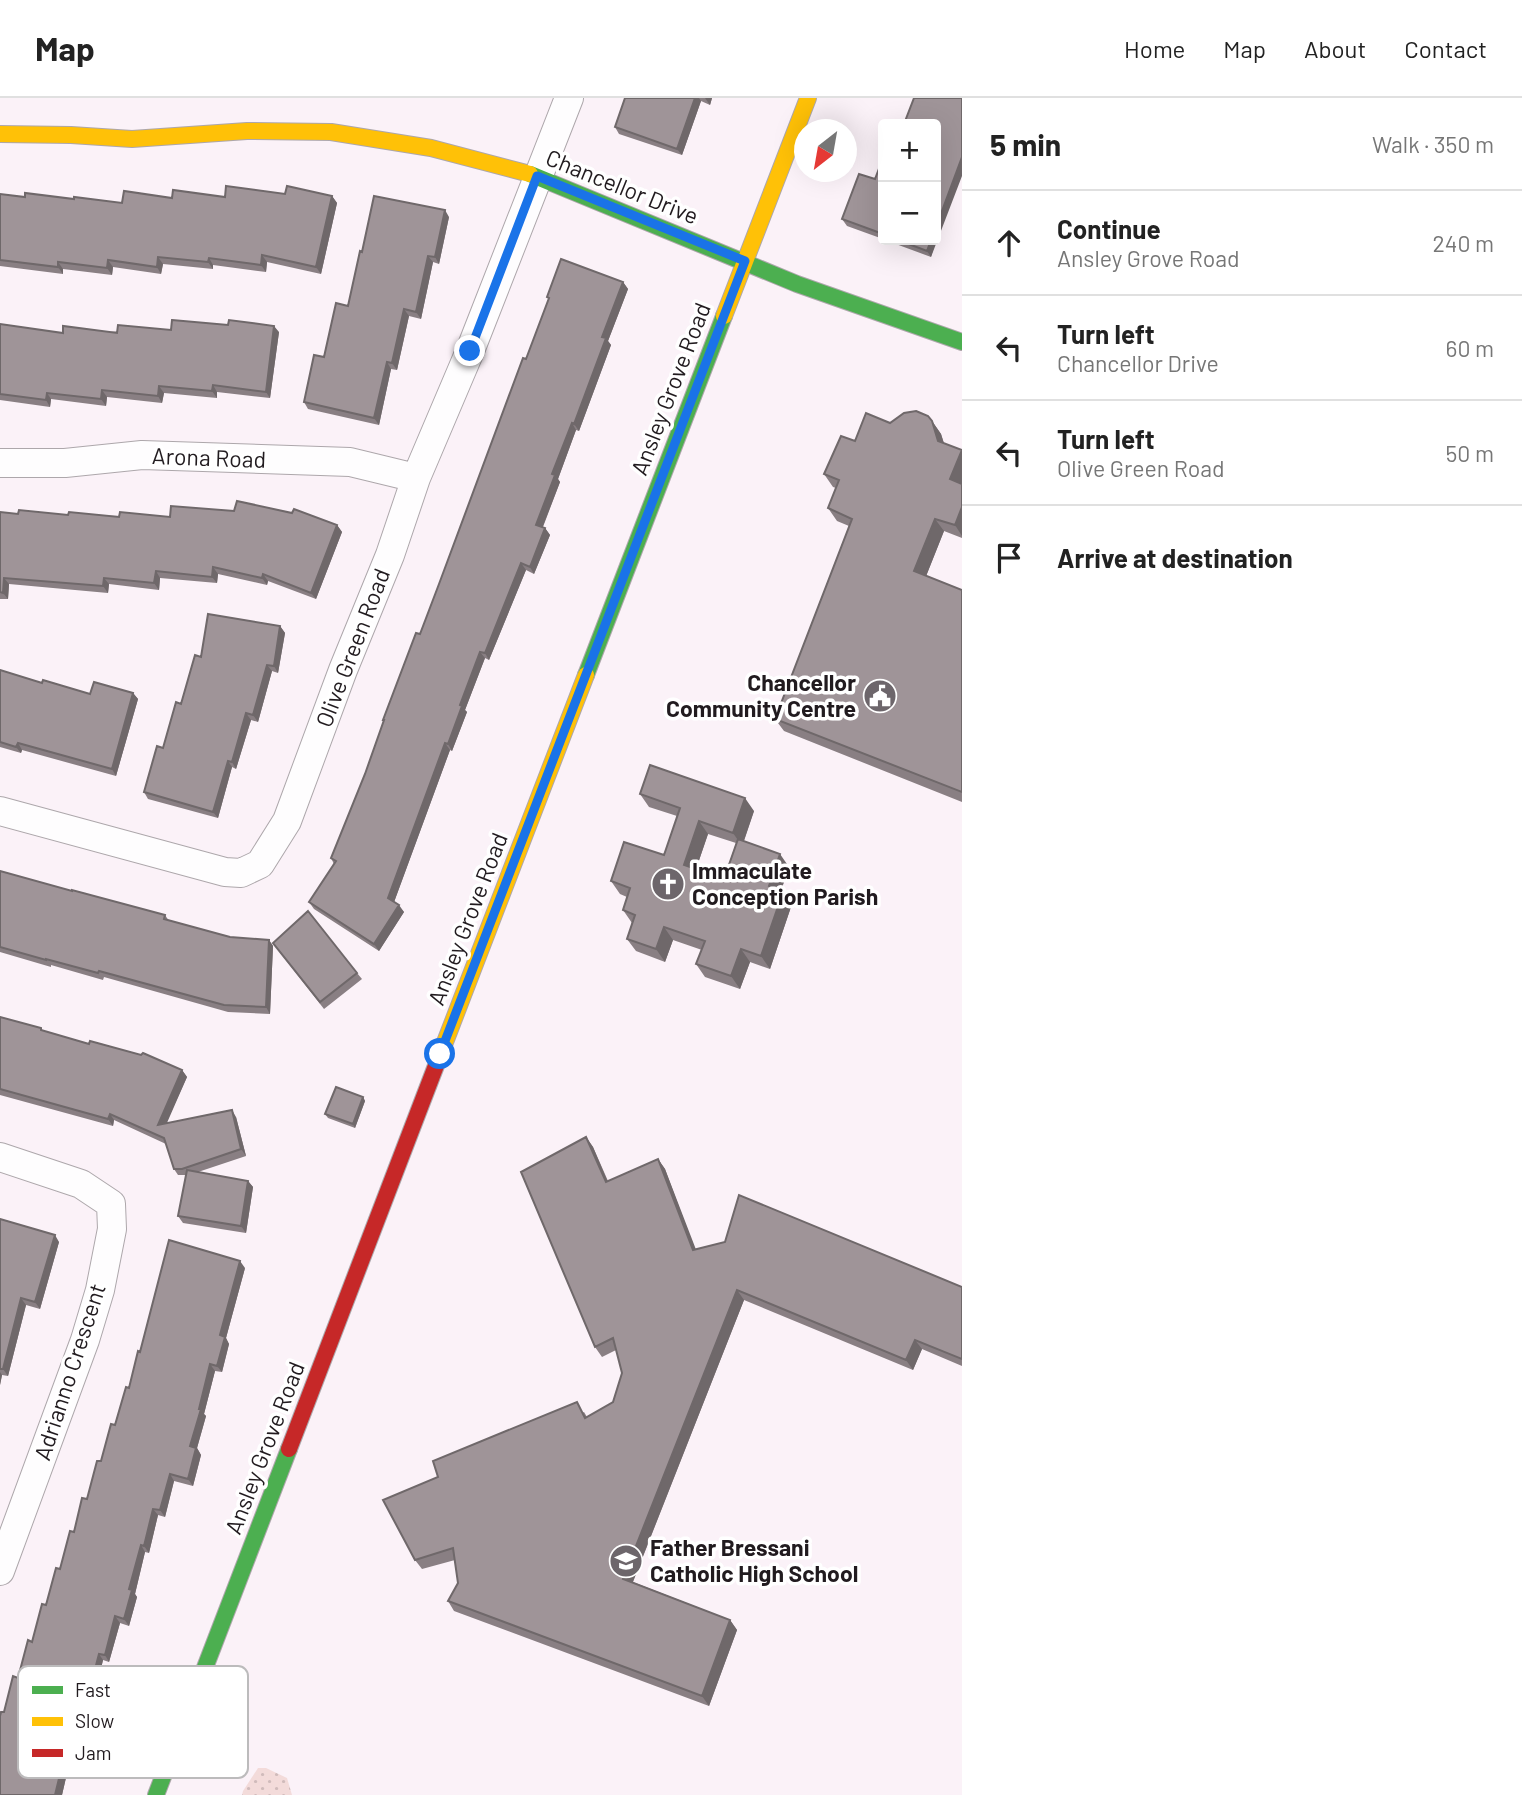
<!DOCTYPE html>
<meta charset="utf-8">
<style>
body{margin:0;font-family:Barlow,sans-serif;background:#f2f2f2;color:#222}
.controls{position:absolute;right:21px;top:21px;display:grid;overflow:hidden;border-radius:7px;box-shadow:0 7px 28px #0002}
.controls button{width:63px;height:63px;display:grid;place-items:center;padding:0;border:0;border-bottom:2px solid #e0e0e0;background:#fff;color:#222;font:35px sans-serif}
.compass{position:absolute;left:794px;top:21px;width:63px;height:63px;border-radius:50%;background:#fff;box-shadow:0 7px 28px #0002;rotate:211deg}
.stop{position:absolute;width:21px;height:21px;margin:-16px;border:5px solid #1a73e8;border-radius:50%;background:#fff}
.stop.end{background:#1a73e8;border-color:#fff;box-shadow:0 2px 7px #0008}
.list{margin:0;padding:0;list-style:none}
h2{display:flex;justify-content:space-between;align-items:center;height:91px;margin:0;padding:0 28px;font-size:30px}
h2 small{font-size:23px;font-weight:400;color:#767676}
.list li{display:grid;grid-template-columns:46px 1fr auto;gap:21px;align-items:center;box-sizing:border-box;height:105px;padding:0 28px;border-top:2px solid #e0e0e0}
.list b{display:block;font-size:26px;white-space:nowrap}
.list p{margin:0;font-size:23px;white-space:nowrap;color:#767676}
.list em{font-size:23px;font-style:normal;color:#767676}
.icon{flex:none;width:38px;height:38px;fill:none;stroke:currentColor;stroke-width:2;stroke-linecap:round;stroke-linejoin:round}
.map{position:relative;flex:none;width:962px;height:1697px;overflow:hidden}
header{display:flex;align-items:center;gap:42px;box-sizing:border-box;height:98px;padding:0 35px;background:#fff;border-bottom:2px solid #e0e0e0}
header strong{font-size:33px}
nav{display:flex;gap:38px;margin-inline-start:auto;font-size:24px}
main{display:flex}
aside{flex:1;background:#fff}
.map>svg:first-child{display:block}
.park{fill:url(#park-dots)}
.lines{fill:none;stroke-linecap:round;stroke-linejoin:round}
.street-casing{stroke:#ada7ab;stroke-width:30}
.fast-casing{stroke:#ada7ab;stroke-width:18}
.slow-casing{stroke:#ada7ab;stroke-width:18}
.jam-casing{stroke:#ada7ab;stroke-width:18}
.street{stroke:#fefdfe;stroke-width:28}
.fast{stroke:#4caf50;stroke-width:16}
.slow{stroke:#ffc107;stroke-width:16}
.jam{stroke:#c62828;stroke-width:16}
.wall{fill:#897f83;fill-rule:evenodd}
.shaded-wall{fill:#6f686a}
.building{fill:#9f9498;stroke:#6f686a;stroke-width:2}
.route{stroke:#1a73e8;stroke-width:9}
.labels{text-anchor:middle;stroke-width:7;stroke-linejoin:round;paint-order:stroke}
.street-label{font-size:23px;fill:#211b1f;stroke:#fff}
.poi-label{font-size:23px;font-weight:bold;fill:#211b1f;stroke:#fff;text-anchor:start}
.key{fill:#fff;stroke:#bcbbbc;stroke-width:2}
.key-label{font-size:19px;fill:#211b1f}
</style>
<header>
<strong>Map</strong>
<nav><a>Home</a><a>Map</a><a>About</a><a>Contact</a></nav>
</header>
<main>
<div class="map">
<svg width="962" height="1697" viewBox="0 0 962 1697">
<defs>
<pattern id="park-dots" width="8" height="8" patternUnits="userSpaceOnUse" patternTransform="scale(1.75)"><rect width="8" height="8" fill="#f3dbda"/><path d="M2 2h.1M6 6h.1" fill="none" stroke="#d0bbbb" stroke-width="1.8" stroke-linecap="round"/></pattern>
</defs>
<rect width="100%" height="100%" fill="#fbf2f8"/>
<path class="park" d="M258,1670H266L287,1680L292,1697H242L243,1693Z"/>
<g class="lines">
<defs>
<path id="street" d="M0,365H65L142,357L350,364L416,380
M0,713L225,774L241,775L260,766L287,723L343,572L390,457L416,380L470,253L569,0
M0,1059L81,1086L111,1106L112,1131L100,1192L85,1242L0,1473"/>
<path id="fast" d="M530,76L797,186L962,244
M586,577L724,218
M156,1697L289,1351"/>
<path id="slow" d="M0,36L71,37L132,41L247,33L331,34L431,50L530,76
M724,218L808,0
M442,952L586,577"/>
<path id="jam" d="M289,1351L442,952"/>
</defs>
<use href="#street" class="street-casing"/>
<use href="#fast" class="fast-casing"/>
<use href="#slow" class="slow-casing"/>
<use href="#jam" class="jam-casing"/>
<use href="#street" class="street"/>
<use href="#fast" class="fast"/>
<use href="#slow" class="slow"/>
<use href="#jam" class="jam"/>
</g>
<path class="wall" d="M625,0H712L710,7L701,3L682,57L619,36L615,29Z
M883,60V141L847,128L842,121L875,81Z
M0,96L25,99L122,105L172,100L285,96L332,98L337,105L321,176L267,164L266,174L213,167V171L163,166L161,176L113,169L112,177L63,171V176L0,168Z
M449,119L439,166L433,164L421,221L409,218L397,272L391,271L379,327L308,311L304,304L348,208L362,154Z
M885,142H936L931,159Z
M623,184L628,191L608,243L611,247L579,333L576,332L558,381L560,384L543,429L545,430L550,437L534,476L526,472L489,562L485,560L465,612L467,614L452,653L450,652L394,804L404,814L379,853L314,811L309,804L334,766L331,760L365,676L384,623L383,622L420,536L526,261L549,202L547,199Z
M0,226L63,235L171,232L279,234L270,300L217,294V300L164,295L162,305L107,299L106,308L51,301L50,309L0,302Z
M932,323L941,336L944,345L962,353V440L944,433L926,478L962,492V704L784,633L775,621L849,428L837,423L828,410L836,390L833,389L824,376L855,343L890,325Z
M0,414L18,416L170,419L337,427L342,434L316,501L268,483L267,487L218,476L217,485L160,480L159,492L109,486L108,495L9,486L8,501H0Z
M280,528L285,535L278,575L272,573L258,624L251,622L236,671L232,669L218,720L148,701L144,694L201,559Z
M0,572L42,585L90,596L133,595L138,601L116,678L22,652L21,655L0,649Z
M640,696L754,713L744,743L789,769L781,793L792,806L770,871L750,864L740,891L705,879L696,866L702,852L673,842L665,864L636,853L627,841L632,825L623,812L627,799L620,796L611,783L664,757L677,718L649,709ZM708,736L736,745L724,781L696,771Z
M0,773L72,793L165,817L169,823L230,839L269,842L273,848L270,916L228,914L104,879L103,882L51,867V869L0,854Z
M278,852L357,875L362,881L324,911Z
M0,919L41,930L43,933L182,972L187,979L166,1025L236,1019L246,1058L198,1074L248,1083L253,1089L246,1135L183,1125L178,1118L186,1077H178L174,1071L166,1046L114,1022L113,1028L0,997Z
M363,999L365,1003L355,1030L328,1020L325,1016Z
M586,1039L593,1049L608,1083L658,1061L665,1071L695,1152L962,1189V1268L922,1251L913,1272L744,1202L633,1484L730,1522L737,1532L709,1608L454,1513L448,1503L458,1485L455,1462L422,1471L415,1462L438,1379L584,1314L587,1319L613,1304L622,1275L616,1252L602,1259L595,1249Z
M0,1121L59,1144L40,1211L26,1207L8,1278L2,1277L0,1287Z
M245,1170L226,1240L229,1246L222,1274L215,1273L204,1316L206,1318L197,1350L201,1357L193,1388L174,1383L165,1419L158,1417L149,1455L145,1454L135,1496L137,1499L129,1528L120,1525L109,1564L103,1562L94,1600L98,1606L90,1639L83,1638L73,1673L68,1671L62,1697H0L4,1614L87,1401L129,1290L140,1254Z"/>
<path class="shaded-wall" d="M695,0H699L701,3L682,57L677,51Z
M705,0H712L710,7Z
M962,59V78L931,159L927,153L931,142H936V129Z
M332,98L337,105L321,176L316,169Z
M445,112L449,119L439,166L435,159Z
M262,157L267,164L266,174L261,167Z
M428,158L433,164L421,221L416,214Z
M158,159L163,166L161,176L157,169Z
M209,160L213,167V171L208,164Z
M108,162L113,169L112,177L107,170Z
M58,164L63,171V176L58,169Z
M623,184L628,191L608,243L611,247L579,333L574,326L602,239Z
M404,211L409,218L397,272L392,265Z
M274,228L279,234L270,300L266,294Z
M387,264L391,271L379,327L374,320Z
M213,287L217,294V300L212,293Z
M159,288L164,295L162,305L158,298Z
M102,292L107,299L106,308L101,301Z
M47,295L51,301L50,309L46,302Z
M932,323L941,336L947,356L938,343Z
M572,325L576,332L558,381L560,384L541,433L536,427L552,376Z
M962,352V386L950,381Z
M962,409V438L955,427Z
M935,421L944,433L923,486L914,473Z
M337,427L342,434L316,501L311,495Z
M545,430L550,437L534,476L530,469Z
M521,465L526,472L489,562L485,555Z
M213,469L218,476L217,485L212,479Z
M156,473L160,480L159,492L154,485Z
M263,476L268,483L267,487L262,480Z
M4,480L9,486L8,501L3,495Z
M104,480L109,486L108,495L103,488Z
M280,528L285,535L278,575L274,568Z
M480,554L485,560L465,612L467,614L452,653L448,646L460,607Z
M267,567L272,573L258,624L253,617Z
M133,595L138,601L116,678L112,671Z
M246,615L251,622L236,671L232,664Z
M18,645L22,652L21,655L16,649Z
M445,645L450,652L393,807L388,800Z
M228,663L232,669L218,720L213,714Z
M745,700L754,713L742,748L733,735Z
M699,723L708,736L693,780L684,767Z
M780,756L789,769L778,801L769,788Z
M783,794L792,806L770,871L761,858Z
M399,807L404,814L379,853L374,846Z
M664,829L673,842L665,864L656,851Z
M269,842L273,848L270,916L266,909Z
M741,851L750,864L740,891L731,878Z
M182,972L187,979L163,1034L158,1027Z
M363,999L365,1003L355,1030L353,1026Z
M232,1012L236,1019L246,1058L241,1051Z
M110,1016L114,1022L113,1028L108,1021Z
M586,1039L593,1049L612,1094L606,1084Z
M658,1061L665,1071L700,1162L693,1152Z
M248,1083L253,1089L246,1135L241,1128Z
M55,1137L59,1144L40,1211L35,1204Z
M240,1163L245,1170L226,1240L229,1246L222,1274L217,1268L220,1237Z
M737,1192L744,1202L630,1491L623,1481Z
M21,1200L26,1207L8,1278L3,1271Z
M915,1242L922,1251L913,1272L906,1262Z
M210,1266L215,1273L204,1316L206,1318L197,1350L201,1357L193,1388L188,1381L190,1348Z
M0,1274L2,1277L0,1287Z
M170,1376L174,1383L165,1419L160,1412Z
M153,1411L158,1417L149,1455L144,1448Z
M141,1447L145,1454L135,1496L137,1499L129,1528L124,1521L129,1491Z
M115,1518L120,1525L109,1564L105,1557Z
M730,1522L737,1532L709,1608L702,1598Z
M99,1556L103,1562L94,1600L98,1606L90,1639L85,1632L88,1598Z
M79,1631L83,1638L73,1673L68,1666Z
M63,1664L68,1671L62,1697H55Z"/>
<path class="building" d="M625,0H695L677,51L615,29Z
M914,0H962V59L936,129V26H904Z
M883,60V136L842,121L859,76L875,81Z
M226,88L285,96L287,88L332,98L316,169L262,157L261,167L209,160L208,164L158,159L157,169L108,162L107,170L58,164V169L0,162V96L25,99V95L74,101V99L122,105L124,93L172,100L173,92L225,99Z
M374,98L445,112L435,159L428,158L416,214L404,211L392,265L387,264L374,320L304,304L314,257L324,259L336,205L348,208L360,153L362,154Z
M898,142H931L927,153Z
M561,161L623,184L602,239L606,240L574,326L572,325L552,376L555,377L536,427L545,430L530,469L521,465L485,555L480,554L460,607L462,608L448,646L445,645L388,800L399,807L374,846L309,804L336,763L331,760L365,676L384,622H383L416,535L420,536L439,486L523,260L526,261L549,200L547,199Z
M172,222L228,227L229,222L274,228L266,294L213,287L212,293L159,288L158,298L102,292L101,301L47,295L46,302L0,296V226L63,235V228L117,235L118,227L171,232Z
M916,313L928,318L932,323L938,343L962,352L950,381L962,386V409L955,427L935,421L914,473L962,492V694L775,621L852,421L828,410L839,382L824,376L841,338L855,343L866,315L890,325L904,315Z
M237,403L292,415L294,411L337,427L311,495L263,476L262,480L213,469L212,479L156,473L154,485L104,480L103,488L4,480L3,495L0,494V414L18,416L19,412L68,417L69,414L119,419L120,414L170,419L171,408L234,413Z
M208,516L280,528L274,568L267,567L253,617L246,615L232,664L228,663L213,714L144,694L157,648L163,650L176,604L181,606L195,557L201,559Z
M0,572L42,585L43,582L90,596L94,584L133,595L112,671L18,645L16,649L0,644Z
M650,667L745,700L733,735L699,723L684,767L724,781L738,741L780,756L769,788L783,794L761,858L741,851L731,878L696,866L705,843L664,829L656,851L627,841L635,817L623,812L630,790L611,783L624,744L664,757L680,710L640,696Z
M0,773L72,793V792L165,817L164,821L230,839L269,842L266,909L224,907L99,873L98,875L46,861V862L0,849Z
M308,813L357,875L320,904L273,845Z
M0,919L41,930V932L89,946L90,943L141,957L143,955L182,972L158,1027L232,1012L241,1051L182,1071H174L164,1040L110,1016L108,1021L0,991Z
M336,989L363,999L353,1026L325,1016Z
M586,1039L606,1084L658,1061L693,1152L725,1144L739,1097L962,1189V1261L915,1242L906,1262L737,1192L623,1481L730,1522L702,1598L448,1503L458,1485L453,1450L415,1462L383,1402L438,1379L433,1363L577,1304L585,1320L613,1304L622,1275L613,1240L595,1249L521,1074Z
M187,1072L248,1083L241,1128L178,1118Z
M0,1121L55,1137L35,1204L21,1200L3,1271H0Z
M169,1142L240,1163L220,1237L225,1239L217,1268L210,1266L199,1311H201L190,1348L196,1350L188,1381L170,1376L160,1412L153,1411L144,1448L141,1447L129,1491L132,1492L124,1521L115,1518L105,1557L99,1556L88,1598L93,1599L85,1632L79,1631L68,1666L63,1664L55,1697H0V1618L1,1614H4L13,1578L18,1580L28,1542L32,1544L42,1506L46,1507L56,1470L60,1471L70,1433L74,1434L82,1400L87,1401L97,1363H101L111,1326L115,1327L126,1289L129,1290L138,1253L140,1254Z"/>
<g class="lines">
<path class="route" d="M440,956L745,163L537,78L470,253"/>
</g>
<defs>
<symbol id="civic-disc" viewBox="-11 -11 22 22"><circle r="9.5" fill="#6d666b" stroke="#fff"/><path d="M-.6-6.5H3V-4.5H.6V-3L4-1V1h2V6H-6V1h2V-1L-.6-3ZM-1.2 2.5V6h2.4V2.5Z" fill="#fff"/></symbol>
<symbol id="church-disc" viewBox="-11 -11 22 22"><circle r="9.5" fill="#6d666b" stroke="#fff"/><path d="M-1.2-6h2.4v3.5h3.3v2.4h-3.3V6h-2.4V-.1h-3.3v-2.4h3.3Z" fill="#fff"/></symbol>
<symbol id="school-disc" viewBox="-11 -11 22 22"><circle r="9.5" fill="#6d666b" stroke="#fff"/><path d="M0-5L7-2L0 1L-7-2ZM-4 1L0 2.5L4 1V4Q0 6-4 4Z" fill="#fff"/></symbol>
</defs>
<g fill-rule="evenodd">
<use href="#civic-disc" x="861" y="579" width="38" height="38"/>
<use href="#church-disc" x="649" y="767" width="38" height="38"/>
<use href="#school-disc" x="607" y="1444" width="38" height="38"/>
</g>
<g class="labels">
<g class="street-label">
<text transform="translate(622 89) rotate(22)" y="8">Chancellor Drive</text>
<text transform="translate(671 291) rotate(-69)" y="8">Ansley Grove Road</text>
<text transform="translate(209 360) rotate(2)" y="8">Arona Road</text>
<text transform="translate(353 550) rotate(-69)" y="8">Olive Green Road</text>
<text transform="translate(468 821) rotate(-69)" y="8">Ansley Grove Road</text>
<text transform="translate(70 1274) rotate(-72)" y="8">Adrianno Crescent</text>
<text transform="translate(265 1350) rotate(-69)" y="8">Ansley Grove Road</text>
</g>
<g class="poi-label">
<text x="856" y="593" text-anchor="end">Chancellor<tspan x="856" dy="26">Community Centre</tspan></text>
<text x="692" y="781">Immaculate<tspan x="692" dy="26">Conception Parish</tspan></text>
<text x="650" y="1458">Father Bressani<tspan x="650" dy="26">Catholic High School</tspan></text>
</g>
</g>
<rect x="18" y="1568" width="230" height="112" rx="10" class="key"/>
<rect x="32" y="1588" width="31" height="8" fill="#4caf50"/>
<rect x="32" y="1619" width="31" height="9" fill="#ffc107"/>
<rect x="32" y="1651" width="31" height="8" fill="#c62828"/>
<g class="key-label">
<text x="75" y="1599">Fast</text>
<text x="75" y="1630">Slow</text>
<text x="75" y="1662">Jam</text>
</g>
</svg>
<div class="controls">
<button>+</button>
<button>−</button>
</div>
<svg class="compass" viewBox="-18 -18 36 36"><path d="M0-13l5 13h-10z" fill="#e53935"/><path d="M0 13l5-13h-10z" fill="#767676"/></svg>
<div class="stop" style="left:440px;top:956px"></div>
<div class="stop end" style="left:470px;top:253px"></div>
</div>
<aside>
<h2>5 min<small>Walk · 350 m</small></h2>
<ul class="list">
<li><svg class="icon" aria-label="ahead" viewBox="0 0 24 24"><path d="M12 20V5M6 11l6-6 6 6"/></svg><div><b>Continue</b><p>Ansley Grove Road</p></div><em>240 m</em></li>
<li><svg class="icon" aria-label="left" viewBox="0 0 24 24"><path d="M17 20v-9H6M10 6l-5 5 5 5"/></svg><div><b>Turn left</b><p>Chancellor Drive</p></div><em>60 m</em></li>
<li><svg class="icon" aria-label="left" viewBox="0 0 24 24"><path d="M17 20v-9H6M10 6l-5 5 5 5"/></svg><div><b>Turn left</b><p>Olive Green Road</p></div><em>50 m</em></li>
<li><svg class="icon" aria-label="arrive" viewBox="0 0 24 24"><path d="M6 21V4h12l-3 4 3 4H6"/></svg><div><b>Arrive at destination</b></div></li>
</ul>
</aside>
</main>
